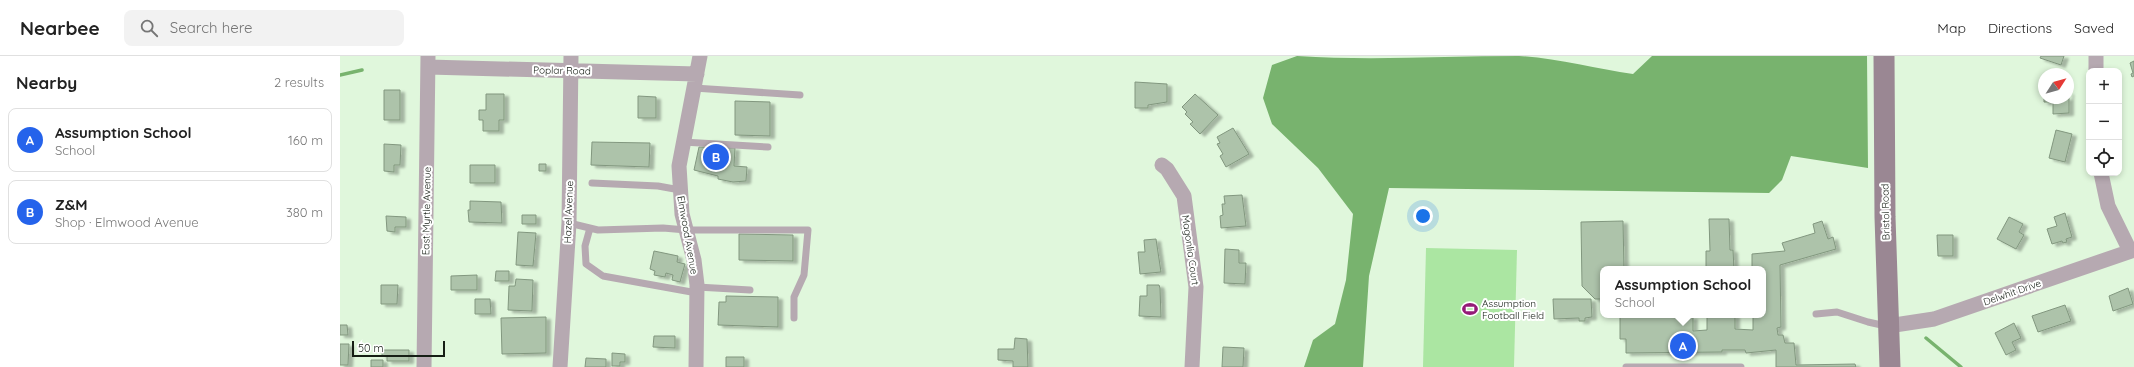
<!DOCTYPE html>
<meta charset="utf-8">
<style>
body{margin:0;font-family:Quicksand,sans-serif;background:#f2f2f2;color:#222}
.controls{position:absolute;right:12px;top:12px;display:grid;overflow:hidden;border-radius:8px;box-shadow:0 2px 6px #0003}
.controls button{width:36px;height:36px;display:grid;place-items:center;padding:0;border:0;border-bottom:1px solid #e0e0e0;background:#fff;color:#222;font:20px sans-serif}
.compass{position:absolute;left:1698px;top:12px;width:36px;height:36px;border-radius:50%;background:#fff;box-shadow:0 2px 6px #0003;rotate:54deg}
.scale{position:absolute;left:12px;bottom:10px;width:93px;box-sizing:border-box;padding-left:4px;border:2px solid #161e15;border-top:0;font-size:11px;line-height:14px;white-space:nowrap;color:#161e15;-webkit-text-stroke:3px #fff;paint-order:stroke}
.you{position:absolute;left:1083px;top:160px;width:14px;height:14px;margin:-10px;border:3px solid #fff;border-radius:50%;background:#1a73e8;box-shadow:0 0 0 6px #1a73e833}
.badge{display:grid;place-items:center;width:26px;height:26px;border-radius:50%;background:#2563eb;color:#fff;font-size:13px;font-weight:700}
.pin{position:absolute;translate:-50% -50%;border:2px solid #fff;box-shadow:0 1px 4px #0006}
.popup{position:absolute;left:1260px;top:210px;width:166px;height:52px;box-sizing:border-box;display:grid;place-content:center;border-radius:8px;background:#fff;filter:drop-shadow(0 1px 3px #0005);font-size:13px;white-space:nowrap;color:#767676}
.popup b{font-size:15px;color:#222}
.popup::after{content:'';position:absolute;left:50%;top:100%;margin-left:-8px;border:8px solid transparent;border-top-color:#fff}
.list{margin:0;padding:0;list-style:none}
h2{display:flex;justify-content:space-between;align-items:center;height:52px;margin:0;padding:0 16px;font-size:17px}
h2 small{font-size:13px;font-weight:400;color:#767676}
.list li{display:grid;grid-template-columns:26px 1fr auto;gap:12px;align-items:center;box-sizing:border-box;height:64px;margin:0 8px 8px;padding:0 8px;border:1px solid #e0e0e0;border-radius:8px}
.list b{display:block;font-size:15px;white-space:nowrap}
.list p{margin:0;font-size:13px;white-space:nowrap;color:#767676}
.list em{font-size:13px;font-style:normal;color:#767676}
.icon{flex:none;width:22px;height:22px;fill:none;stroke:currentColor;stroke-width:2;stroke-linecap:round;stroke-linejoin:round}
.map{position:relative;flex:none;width:1794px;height:311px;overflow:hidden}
header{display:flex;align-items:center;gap:24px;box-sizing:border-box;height:56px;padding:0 20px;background:#fff;border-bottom:1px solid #e0e0e0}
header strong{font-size:19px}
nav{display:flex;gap:22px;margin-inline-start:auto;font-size:14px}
.search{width:280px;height:36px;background:#f2f2f2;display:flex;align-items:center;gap:10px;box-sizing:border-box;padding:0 14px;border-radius:8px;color:#767676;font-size:15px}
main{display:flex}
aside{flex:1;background:#fff}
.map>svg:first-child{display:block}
.green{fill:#abe6a2}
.water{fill:#78b36e}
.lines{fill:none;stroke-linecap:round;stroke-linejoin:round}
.stream{stroke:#78b36e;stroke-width:3.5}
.building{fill:#adc3aa;stroke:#82977f;filter:url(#shadow)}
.service{stroke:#b6a9b1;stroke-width:7}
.minor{stroke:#b6a9b1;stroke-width:15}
.secondary{stroke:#9a8793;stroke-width:21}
.labels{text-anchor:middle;stroke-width:4;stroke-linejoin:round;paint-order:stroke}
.street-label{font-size:10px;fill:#161e15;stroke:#fff}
.poi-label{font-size:10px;fill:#161e15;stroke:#fff;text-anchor:start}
</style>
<header>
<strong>Nearbee</strong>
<div class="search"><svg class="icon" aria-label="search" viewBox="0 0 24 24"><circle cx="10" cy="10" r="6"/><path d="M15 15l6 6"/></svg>Search here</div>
<nav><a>Map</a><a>Directions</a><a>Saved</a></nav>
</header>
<main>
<aside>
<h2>Nearby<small>2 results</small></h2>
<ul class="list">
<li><span class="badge">A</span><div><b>Assumption School</b><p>School</p></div><em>160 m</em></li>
<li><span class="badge">B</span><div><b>Z&amp;M</b><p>Shop · Elmwood Avenue</p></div><em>380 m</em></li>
</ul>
</aside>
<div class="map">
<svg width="1794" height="311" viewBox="0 0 1794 311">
<defs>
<filter id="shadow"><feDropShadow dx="4.5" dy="2.5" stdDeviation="1" flood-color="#0004"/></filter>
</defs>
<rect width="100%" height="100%" fill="#e0f7dc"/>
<path class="green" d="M1086,192L1177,194L1174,311H1083Z"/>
<path class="water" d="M957,0C1031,5 1105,0 1179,0C1216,2 1257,13 1293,18L1312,0H1527L1528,112L1451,100L1442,124L1429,137L1049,132L1029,220L1023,311H964L973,284L995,268L1006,224L1013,158L978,112L932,68L923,42L932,9Z"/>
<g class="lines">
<path class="stream" d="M0,19L22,14
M1586,282L1621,311"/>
</g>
<path class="building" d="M1701,0H1724L1721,9L1700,2Z
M1794,5V20L1792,21L1791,18L1793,17L1790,7Z
M795,26L827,28V46L808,49V52H795Z
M44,34H60V64H44Z
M1704,36V42H1728L1729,36V57L1713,58V46H1704Z
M146,38H164V64H159V75H143V64H139V54H146Z
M855,38L878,59L860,78L850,68L853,66L845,58L847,56L842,51Z
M298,40L316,41V62H298Z
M395,45L430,46V80L395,79Z
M893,72L909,98L886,111L880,100L883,98L877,88L880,87L877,81Z
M1716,74L1732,78L1725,106L1709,102Z
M252,86L310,87L309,111L251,109Z
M44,88L61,89L60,109H54V116L44,115Z
M359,91L395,92L394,110L407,111L406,125L393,126L378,123V120L354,114Z
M199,108H206V115H199Z
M130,109H155V127H130Z
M902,139L906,170L881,172L880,160L883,159L882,148H885L884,140Z
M130,145L161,146L162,167L129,166L128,154H130Z
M1725,157L1732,181L1726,183L1727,186L1723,187L1722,185L1712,188L1707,173L1717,170L1714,161Z
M182,159H196V168H182Z
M46,160L66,161V171H55V176L47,175Z
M1669,161L1683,168L1679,176L1684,179L1676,193L1657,183Z
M1369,163H1389L1390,194H1393L1394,213H1366V195H1370Z
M1283,165L1284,213H1263V243H1255L1242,230L1241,166Z
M1482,165L1488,183L1493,181L1496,193L1440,209L1441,271L1437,272L1438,279H1443L1445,287H1454L1456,309L1515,308L1516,311H1436V294L1406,297L1405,294H1382V296L1286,297V283H1280V261L1340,259L1341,261H1353V275L1367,274V259H1395V273L1413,274V259H1423V213H1412V198L1445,195L1442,187L1475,177L1473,168Z
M178,176L196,177L193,210L176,209Z
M399,178L453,179V205L399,204Z
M1597,179H1613V200H1598Z
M816,183L821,216L800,218L798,196H805L804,184Z
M885,193L899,194V207H906L905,228L884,227Z
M314,195L338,200L337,206L345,208L340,226L332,224L333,219L326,217L325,221L314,219L315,215L310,213Z
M156,215H169V225H155Z
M137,219V234H111V220Z
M176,223L193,224L192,255L168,254L169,230H175Z
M41,229H58L57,248H41Z
M807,229H819L820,232L821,261L799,260L800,240H807Z
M1788,232L1793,248L1773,255L1769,240Z
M386,240L438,241V271L378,269L379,246H386Z
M135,243H150L151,258H135Z
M1213,243H1251L1252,261L1245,262V265H1239V262L1214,263Z
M1725,249L1731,265L1698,276L1692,260Z
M206,261V297L162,298L161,262Z
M1674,267L1681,282L1672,286L1676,294L1666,299L1655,277Z
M0,269H7L8,279H0Z
M314,280H335V292L313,291Z
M675,282L687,283L688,311H673V305L658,304V293H674Z
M0,288H9L8,309H0Z
M883,291L904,292L903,311H882Z
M42,294H69V305H47V300H42Z
M272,297L285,298V306H280V310H272Z
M386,301H404V311H386Z
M246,302L266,303V311H245Z
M31,304H43V311H31Z"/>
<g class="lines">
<path class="service" d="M354,32L460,39
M343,86L428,91
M252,127L318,130L340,134
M229,167L258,174L323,172L346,174H468L464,219L454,241V262
M250,172L245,190L246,208L263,220L357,237
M357,231L410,234
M1476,258L1497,256L1528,266L1546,270
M1286,311H1401"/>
<path class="minor" d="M1756,0V15
M88,11L357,18
M822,109L827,113L844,140L856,231L852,311
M1761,117L1768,150L1790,195
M1548,270L1594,263L1794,194
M84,311L88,0
M220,311L229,167L231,0
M356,311L357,229L354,204L342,158L339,110L360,0"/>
<path class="secondary" d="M1544,0L1545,161L1550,311"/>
</g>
<defs>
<symbol id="stadium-bare" viewBox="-9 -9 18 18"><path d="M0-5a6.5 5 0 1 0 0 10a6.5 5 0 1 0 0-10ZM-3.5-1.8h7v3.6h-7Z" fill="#941b77" stroke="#fff" stroke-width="2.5" paint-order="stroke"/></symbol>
</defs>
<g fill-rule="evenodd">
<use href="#stadium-bare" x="1119" y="242" width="22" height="22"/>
</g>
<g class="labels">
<g class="street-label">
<text transform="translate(222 14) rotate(1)" y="4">Poplar Road</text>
<text transform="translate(86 155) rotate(-89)" y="4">East Myrtle Avenue</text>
<text transform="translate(228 156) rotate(-88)" y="4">Hazel Avenue</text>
<text transform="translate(1545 156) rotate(-91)" y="4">Bristol Road</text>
<text transform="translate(348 179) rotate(80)" y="4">Elmwood Avenue</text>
<text transform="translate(851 194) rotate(82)" y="4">Magonlia Court</text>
<text transform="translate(1672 236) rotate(-19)" y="4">Delwhit Drive</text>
</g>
<g class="poi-label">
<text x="1142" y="251">Assumption<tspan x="1142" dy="12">Football Field</tspan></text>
</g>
</g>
</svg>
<div class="controls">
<button>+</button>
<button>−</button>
<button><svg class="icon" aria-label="locate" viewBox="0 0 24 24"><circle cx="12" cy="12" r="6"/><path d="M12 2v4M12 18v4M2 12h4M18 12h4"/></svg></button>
</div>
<svg class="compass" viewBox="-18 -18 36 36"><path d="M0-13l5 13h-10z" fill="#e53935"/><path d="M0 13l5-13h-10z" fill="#767676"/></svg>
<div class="scale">50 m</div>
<div class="you"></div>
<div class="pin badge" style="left:1343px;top:290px">A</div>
<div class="popup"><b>Assumption School</b>School</div>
<div class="pin badge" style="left:376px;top:101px">B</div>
</div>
</main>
